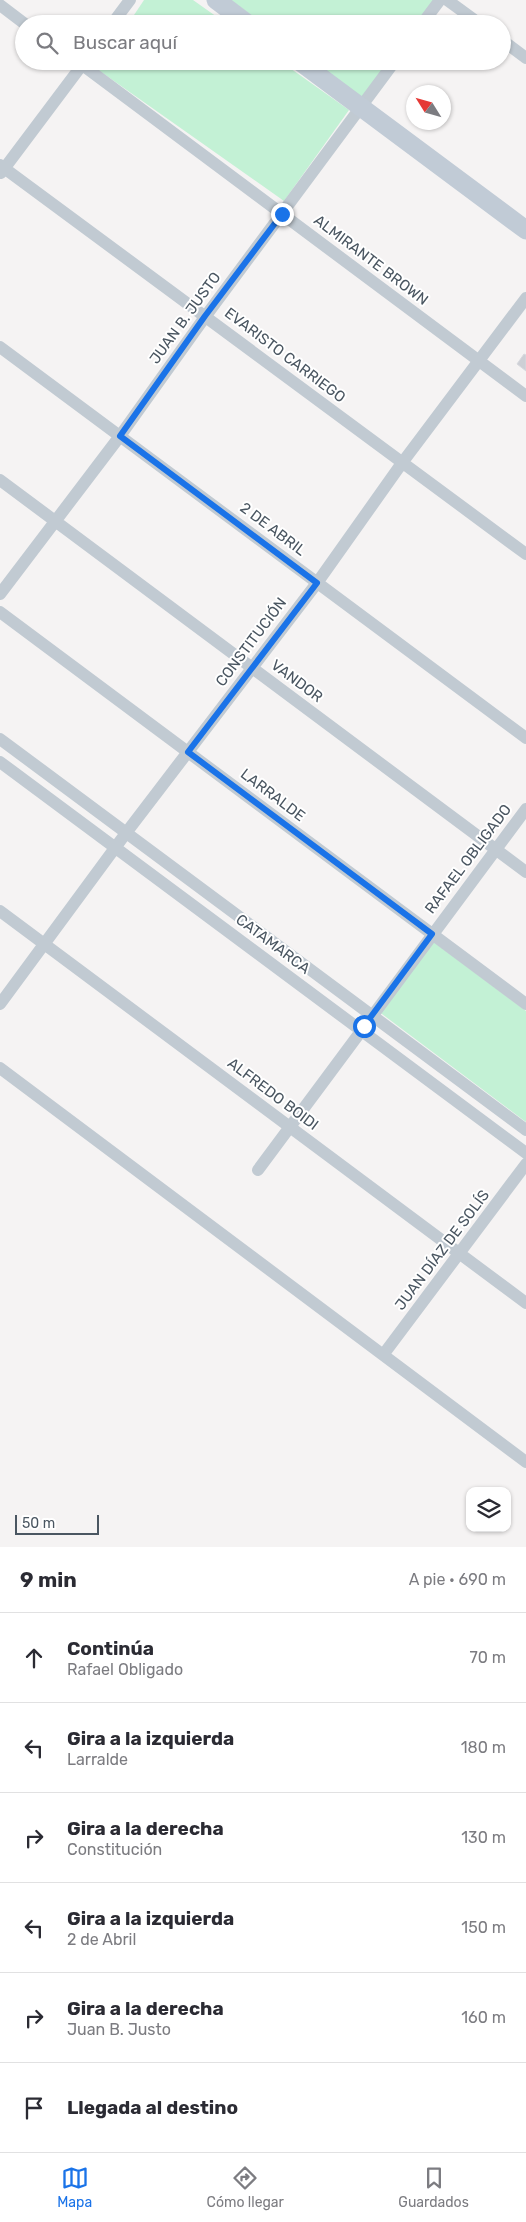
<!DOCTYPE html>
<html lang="es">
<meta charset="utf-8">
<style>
body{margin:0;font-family:Rubik,sans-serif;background:#f7f7f7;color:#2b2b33}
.controls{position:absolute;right:15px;bottom:15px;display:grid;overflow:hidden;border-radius:10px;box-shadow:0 1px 4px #0004}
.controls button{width:45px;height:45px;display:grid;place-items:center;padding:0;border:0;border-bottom:1px solid #e1e1e2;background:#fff;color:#2b2b33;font:25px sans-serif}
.compass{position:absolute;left:406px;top:85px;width:45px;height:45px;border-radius:50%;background:#fff;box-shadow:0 1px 4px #0004;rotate:307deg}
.scale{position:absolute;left:15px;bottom:12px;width:84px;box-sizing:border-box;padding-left:5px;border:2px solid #4a5661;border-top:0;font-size:14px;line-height:18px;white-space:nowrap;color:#4a5661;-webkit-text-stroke:4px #fff;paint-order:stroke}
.stop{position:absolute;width:15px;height:15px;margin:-11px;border:4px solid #1a73e8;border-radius:50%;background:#fff}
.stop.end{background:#1a73e8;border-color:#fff;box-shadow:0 1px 5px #0008}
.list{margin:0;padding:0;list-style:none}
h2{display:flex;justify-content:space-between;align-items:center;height:65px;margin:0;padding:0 20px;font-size:21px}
h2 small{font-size:16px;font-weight:400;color:#7c7c81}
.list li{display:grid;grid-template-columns:32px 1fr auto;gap:15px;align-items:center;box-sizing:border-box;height:90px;padding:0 20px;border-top:1px solid #e1e1e2}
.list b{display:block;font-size:19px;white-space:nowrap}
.list p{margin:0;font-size:16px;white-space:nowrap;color:#7c7c81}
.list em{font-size:16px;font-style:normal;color:#7c7c81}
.icon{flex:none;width:28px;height:28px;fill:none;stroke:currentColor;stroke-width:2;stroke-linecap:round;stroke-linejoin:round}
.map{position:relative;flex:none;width:526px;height:1547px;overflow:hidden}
.search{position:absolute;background:#fff;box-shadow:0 1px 4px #0004;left:15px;right:15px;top:15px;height:55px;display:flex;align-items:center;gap:12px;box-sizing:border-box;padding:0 18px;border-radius:28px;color:#7c7c81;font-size:19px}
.sheet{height:605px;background:#fff}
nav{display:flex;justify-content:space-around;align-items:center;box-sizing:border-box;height:70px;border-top:1px solid #e1e1e2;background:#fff;font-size:14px;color:#7c7c81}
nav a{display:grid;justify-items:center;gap:2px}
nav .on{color:#1a73e8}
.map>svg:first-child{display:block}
.green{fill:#c3f1d5}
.building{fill:#cdcfd5;stroke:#d7d9de}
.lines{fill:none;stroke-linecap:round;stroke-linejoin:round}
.street{stroke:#c1cad2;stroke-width:12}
.secondary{stroke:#c1cbd6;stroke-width:19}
.route{stroke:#1a73e8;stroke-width:6}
.labels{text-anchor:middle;stroke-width:4;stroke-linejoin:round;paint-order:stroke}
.street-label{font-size:15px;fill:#4a5661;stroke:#fff}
</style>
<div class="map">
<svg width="526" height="1547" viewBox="0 0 526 1547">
<rect width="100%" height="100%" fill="#f5f3f3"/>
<path class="green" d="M144,0H193L227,24H128Z
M231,0H440L422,24H263Z
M102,61H280L349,110L284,201L97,69Z
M313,61H395L366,101Z
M431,940L526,1011V1122L378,1011Z"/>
<path class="building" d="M524,354L526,355V371L517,364Z"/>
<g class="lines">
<path class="street" d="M447,0L480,24
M0,5L25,24
M112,24L130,0
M422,24L440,0
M502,40L526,58
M77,61L526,396
M0,165L526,554
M1,173L85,61
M0,347L526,738
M0,480L526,872
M0,594L120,436L205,317L395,61
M0,612L526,1004
M0,739L526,1130
M0,762L526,1153
M0,911L526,1303
M0,1004L126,833L317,583L402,463L526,298
M0,1068L526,1462
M258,1170L526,809
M383,1355L526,1164"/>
<path class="secondary" d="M216,0L248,24
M299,61L526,230"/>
</g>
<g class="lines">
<path class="route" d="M282,214L205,316L120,436L317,583L188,752L432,934L364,1026"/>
</g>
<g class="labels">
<g class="street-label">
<text transform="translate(371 260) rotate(37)" y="5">ALMIRANTE BROWN</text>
<text transform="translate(185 318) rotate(-54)" y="5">JUAN B. JUSTO</text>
<text transform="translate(285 355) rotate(37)" y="5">EVARISTO CARRIEGO</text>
<text transform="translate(273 529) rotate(37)" y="5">2 DE ABRIL</text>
<text transform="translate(251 642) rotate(-53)" y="5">CONSTITUCIÓN</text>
<text transform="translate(297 681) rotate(37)" y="5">VANDOR</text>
<text transform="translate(273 795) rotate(37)" y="5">LARRALDE</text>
<text transform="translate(468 859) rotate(-53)" y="5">RAFAEL OBLIGADO</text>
<text transform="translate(273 944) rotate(37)" y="5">CATAMARCA</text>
<text transform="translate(273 1094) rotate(37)" y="5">ALFREDO BOIDI</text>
<text transform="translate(442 1250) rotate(-53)" y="5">JUAN DÍAZ DE SOLÍS</text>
</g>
</g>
</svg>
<div class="controls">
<button><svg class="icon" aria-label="layers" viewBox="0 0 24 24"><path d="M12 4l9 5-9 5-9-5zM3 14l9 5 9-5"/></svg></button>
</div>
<svg class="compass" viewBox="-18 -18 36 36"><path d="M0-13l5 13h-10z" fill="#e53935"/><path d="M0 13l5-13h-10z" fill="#7c7c81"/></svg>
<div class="scale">50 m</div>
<div class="stop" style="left:364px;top:1026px"></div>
<div class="stop end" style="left:282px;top:214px"></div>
<div class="search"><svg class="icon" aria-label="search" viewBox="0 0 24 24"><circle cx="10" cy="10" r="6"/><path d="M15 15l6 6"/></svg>Buscar aquí</div>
</div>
<section class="sheet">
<h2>9 min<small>A pie · 690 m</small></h2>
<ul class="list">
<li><svg class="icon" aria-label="ahead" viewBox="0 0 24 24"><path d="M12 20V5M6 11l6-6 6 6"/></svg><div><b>Continúa</b><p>Rafael Obligado</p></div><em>70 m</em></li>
<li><svg class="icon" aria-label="left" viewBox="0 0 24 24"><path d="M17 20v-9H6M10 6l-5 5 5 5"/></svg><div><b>Gira a la izquierda</b><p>Larralde</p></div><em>180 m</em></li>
<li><svg class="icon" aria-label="right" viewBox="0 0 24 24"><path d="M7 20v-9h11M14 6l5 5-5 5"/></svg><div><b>Gira a la derecha</b><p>Constitución</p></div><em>130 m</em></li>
<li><svg class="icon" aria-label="left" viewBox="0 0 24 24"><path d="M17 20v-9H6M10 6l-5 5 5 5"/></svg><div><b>Gira a la izquierda</b><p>2 de Abril</p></div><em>150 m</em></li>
<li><svg class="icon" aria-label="right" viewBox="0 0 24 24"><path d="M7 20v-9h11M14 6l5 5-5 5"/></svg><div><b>Gira a la derecha</b><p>Juan B. Justo</p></div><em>160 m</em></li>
<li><svg class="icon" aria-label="arrive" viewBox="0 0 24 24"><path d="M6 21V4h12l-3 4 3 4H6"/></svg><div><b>Llegada al destino</b></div></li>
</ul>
</section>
<nav>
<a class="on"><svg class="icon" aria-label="map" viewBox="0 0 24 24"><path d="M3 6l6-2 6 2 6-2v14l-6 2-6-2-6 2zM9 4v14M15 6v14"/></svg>Mapa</a>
<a><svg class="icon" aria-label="directions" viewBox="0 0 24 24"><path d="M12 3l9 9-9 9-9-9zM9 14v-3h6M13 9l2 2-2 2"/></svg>Cómo llegar</a>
<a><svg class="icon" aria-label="saved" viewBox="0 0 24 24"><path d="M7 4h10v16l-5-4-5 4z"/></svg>Guardados</a>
</nav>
